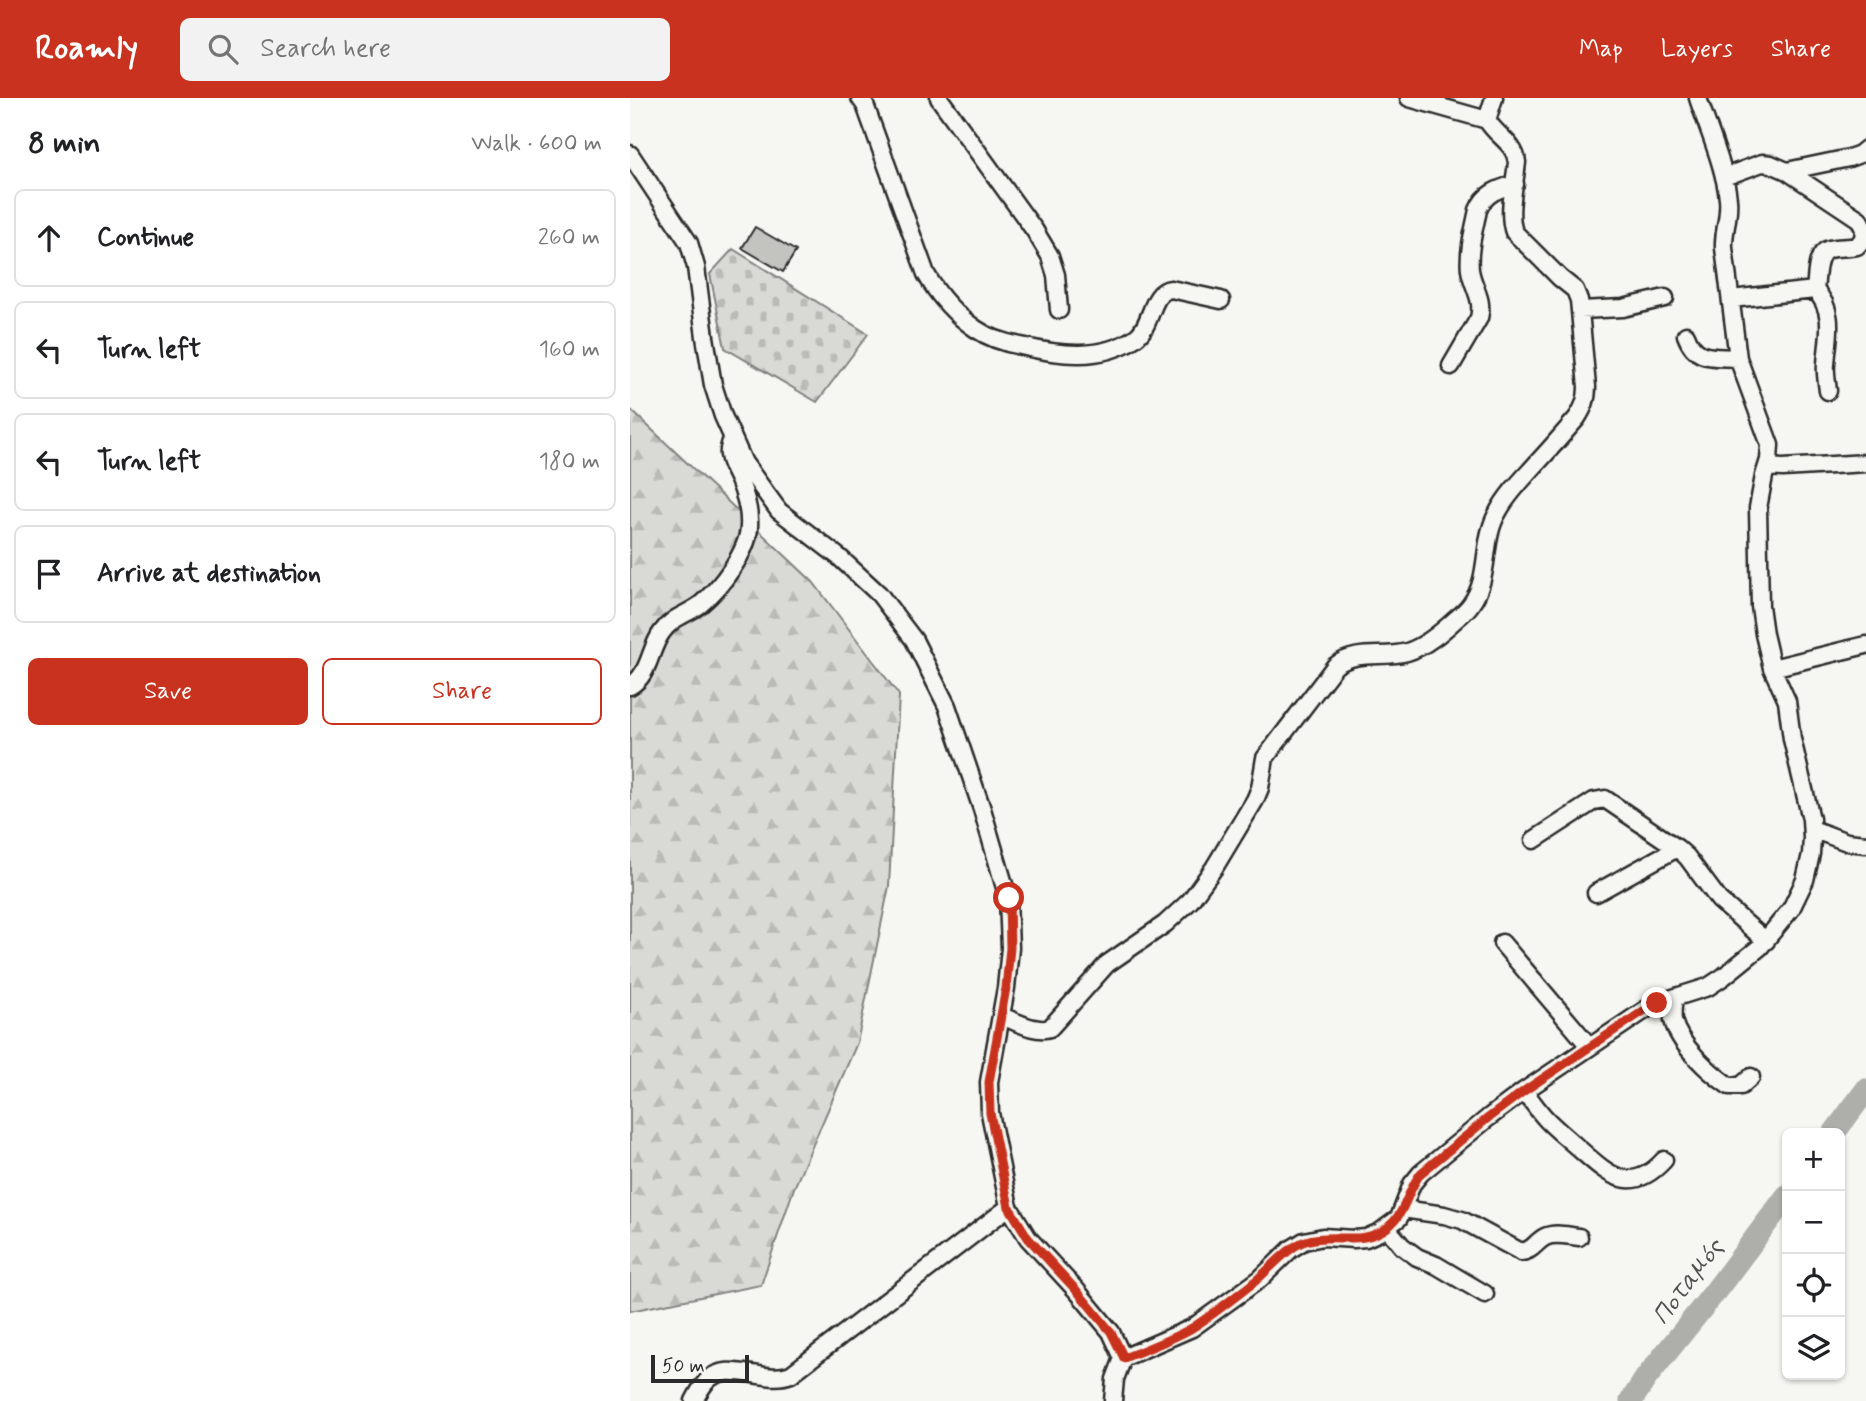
<!DOCTYPE html>
<meta charset="utf-8">
<style>
body{margin:0;font-family:Mynerve,sans-serif;background:#f2f2f2;color:#202124}
.controls{position:absolute;right:21px;bottom:21px;display:grid;overflow:hidden;border-radius:10px;box-shadow:0 2px 5px #0004}
.controls button{width:63px;height:63px;display:grid;place-items:center;padding:0;border:0;border-bottom:2px solid #e0e0e0;background:#fff;color:#202124;font:35px sans-serif}
.scale{position:absolute;left:21px;bottom:18px;width:98px;box-sizing:border-box;padding-left:7px;border:4px solid #2b2b2b;border-top:0;font-size:19px;line-height:24px;white-space:nowrap;color:#2b2b2b;-webkit-text-stroke:5px #f6f6f2;paint-order:stroke}
.stop{position:absolute;width:21px;height:21px;margin:-16px;border:5px solid #c8321e;border-radius:50%;background:#fff}
.stop.end{background:#c8321e;border-color:#fff;box-shadow:0 2px 7px #0008}
.list{margin:0;padding:0;list-style:none}
h2{display:flex;justify-content:space-between;align-items:center;height:91px;margin:0;padding:0 28px;font-size:30px}
h2 small{font-size:23px;font-weight:400;color:#757577}
.list li{display:grid;grid-template-columns:46px 1fr auto;gap:21px;align-items:center;box-sizing:border-box;height:98px;margin:0 14px 14px;padding:0 14px;border:2px solid #e0e0e0;border-radius:10px}
.list b{display:block;font-size:26px;white-space:nowrap}
.list em{font-size:23px;font-style:normal;color:#757577}
.actions{display:flex;gap:14px;padding:21px 28px}
.actions a{flex:1;padding:16px 0;border:2px solid #c8321e;border-radius:10px;text-align:center;font-size:24px;color:#c8321e}
.actions .main{background:#c8321e;color:#fff}
.icon{flex:none;width:38px;height:38px;fill:none;stroke:currentColor;stroke-width:2;stroke-linecap:round;stroke-linejoin:round}
.map{position:relative;flex:none;width:1236px;height:1303px;overflow:hidden}
header{display:flex;align-items:center;gap:42px;box-sizing:border-box;height:98px;padding:0 35px;background:#c8321e;color:#fff}
header strong{font-size:33px}
nav{display:flex;gap:38px;margin-inline-start:auto;font-size:24px}
.search{width:490px;height:63px;background:#f2f2f2;display:flex;align-items:center;gap:18px;box-sizing:border-box;padding:0 24px;border-radius:10px;color:#757577;font-size:26px}
main{display:flex}
aside{flex:1;background:#fff}
.map>svg:first-child{display:block}
.forest{fill:url(#forest-firs);stroke:#828280;stroke-width:2}
.cemetery{fill:url(#cemetery-stones);stroke:#828280;stroke-width:2}
.lines{fill:none;stroke-linecap:round;stroke-linejoin:round}
.river{stroke:#aeaeab;stroke-width:23}
.building{fill:#c3c3c0;stroke:#2b2b2b;stroke-width:2}
.minor-casing{stroke:#2b2b2b;stroke-width:21}
.minor{stroke:#f6f6f2;stroke-width:16}
.route{stroke:#c8321e;stroke-width:9}
.labels{text-anchor:middle;stroke-width:6;stroke-linejoin:round;paint-order:stroke}
.water-label{font-size:26px;font-style:italic;fill:#525251;stroke:#f6f6f2}
</style>
<header>
<strong>Roamly</strong>
<div class="search"><svg class="icon" aria-label="search" viewBox="0 0 24 24"><circle cx="10" cy="10" r="6"/><path d="M15 15l6 6"/></svg>Search here</div>
<nav><a>Map</a><a>Layers</a><a>Share</a></nav>
</header>
<main>
<aside>
<h2>8 min<small>Walk · 600 m</small></h2>
<ul class="list">
<li><svg class="icon" aria-label="ahead" viewBox="0 0 24 24"><path d="M12 20V5M6 11l6-6 6 6"/></svg><div><b>Continue</b></div><em>260 m</em></li>
<li><svg class="icon" aria-label="left" viewBox="0 0 24 24"><path d="M17 20v-9H6M10 6l-5 5 5 5"/></svg><div><b>Turn left</b></div><em>160 m</em></li>
<li><svg class="icon" aria-label="left" viewBox="0 0 24 24"><path d="M17 20v-9H6M10 6l-5 5 5 5"/></svg><div><b>Turn left</b></div><em>180 m</em></li>
<li><svg class="icon" aria-label="arrive" viewBox="0 0 24 24"><path d="M6 21V4h12l-3 4 3 4H6"/></svg><div><b>Arrive at destination</b></div></li>
</ul>
<div class="actions"><a class="main">Save</a><a>Share</a></div>
</aside>
<div class="map">
<svg width="1236" height="1303" viewBox="0 0 1236 1303">
<defs>
<pattern id="forest-firs" width="22" height="20" patternUnits="userSpaceOnUse" patternTransform="scale(1.75)"><rect width="22" height="20" fill="#d9d9d5"/><path d="M5 1l3.5 6h-7zM16 11l3.5 6h-7z" fill="#babab7"/></pattern>
<pattern id="cemetery-stones" width="16" height="16" patternUnits="userSpaceOnUse" patternTransform="scale(1.75)"><rect width="16" height="16" fill="#d9d9d5"/><path d="M2 7V4a2 2 0 0 1 4 0v3zM10 15v-3a2 2 0 0 1 4 0v3z" fill="#babab7"/></pattern>
</defs>
<rect width="100%" height="100%" fill="#f6f6f2"/>
<filter id="ink" filterUnits="userSpaceOnUse"><feTurbulence type="fractalNoise" baseFrequency=".0143" numOctaves="2"/><feDisplacementMap in="SourceGraphic" scale="14" xChannelSelector="R" yChannelSelector="G"/><feConvolveMatrix kernelMatrix="1 2 1 2 8 2 1 2 1" color-interpolation-filters="sRGB"/></filter>
<g filter="url(#ink)">
<path class="forest" d="M0,311L183,484L269,597L259,788L227,945L164,1090L131,1187L0,1213Z"/>
<path class="cemetery" d="M103,151L238,236L187,304L95,250L80,176Z"/>
<g class="lines">
<path class="river" d="M1204,1035L1236,992
M1001,1303L1016,1280L1084,1195L1157,1098"/>
</g>
<path class="building" d="M125,129L166,153L153,174L112,150Z"/>
<g class="lines">
<defs>
<path id="minor" d="M230,0L235,7L296,176C309,199 324,216 346,231C359,240 375,245 391,248C428,257 471,263 505,240C523,228 520,193 541,191L591,202
M309,0L405,133L420,158L426,177L429,212
M779,0L857,22
M0,56L59,145L66,169L75,239L83,287L93,318L114,365L149,413L209,459L249,496L284,542L317,608L352,711L378,800L380,850L376,890L359,984L360,1015L379,1109L398,1140L447,1193L481,1234L493,1260
M1094,79L1132,65L1141,66L1157,73L1219,60L1230,56L1236,51
M1185,192C1206,214 1198,238 1196,266C1195,275 1197,284 1198,293
M1101,201L1185,192C1187,180 1185,155 1199,151C1208,149 1218,150 1227,148L1233,141L1234,131L1229,121L1157,73
M950,212L993,210L1035,200
M1056,237C1066,264 1083,258 1108,260
M821,268L849,220C854,201 843,190 840,172C838,153 844,131 848,112C855,95 868,91 885,86
M1138,369L1153,370L1236,365
M1142,570L1236,547
M0,588C20,577 19,551 32,534C43,518 57,517 71,506C90,490 118,454 119,429C120,414 115,396 109,382C105,374 100,365 99,357C98,351 100,346 102,341
M1182,731L1217,744L1236,746
M904,742L964,703L975,701L1047,750L1057,759L1089,802L1136,843
M966,795L1047,750
M872,845L960,949
M1044,900C1043,907 1042,915 1043,922C1049,947 1079,974 1099,988H1111L1121,979
M371,918C386,923 405,935 420,930L477,866L535,826L560,803L584,770L625,702L630,690L635,660L705,568C727,551 753,561 777,554C795,549 813,533 826,521C831,517 837,512 841,506C861,479 851,443 868,414C878,395 894,380 908,364C921,350 934,335 947,320C954,309 957,301 957,289L949,202L945,192L930,180L884,134C877,115 885,85 887,64C885,45 866,38 857,22L864,0
M894,993C902,1003 909,1014 918,1023C927,1032 937,1040 947,1049C976,1074 999,1100 1034,1062
M773,1111L814,1117L832,1122L891,1154C903,1153 905,1144 915,1139C925,1134 938,1138 949,1139
M757,1130L772,1148L787,1159L806,1167L855,1196
M64,1303C67,1297 71,1290 76,1284C97,1260 135,1287 161,1276L379,1109
M483,1303L485,1281L493,1260L562,1230L630,1181L661,1151L674,1143L693,1139L724,1141L736,1140L750,1134L769,1120L782,1086L791,1075L858,1020L894,993L1015,912L1027,905L1078,889L1093,879L1130,849L1161,811L1175,782L1181,756L1182,740L1181,721L1162,641L1157,603L1142,570L1134,536L1130,508L1128,410L1134,378L1139,362L1140,347L1108,260L1094,150C1093,133 1100,118 1098,101C1095,69 1078,31 1068,0"/>
</defs>
<use href="#minor" class="minor-casing"/>
<use href="#minor" class="minor"/>
</g>
</g>
<g class="lines" filter="url(#ink)">
<path class="route" d="M379,800L380,850L376,890L359,984L360,1015L379,1109L398,1140L447,1193L481,1234L494,1260C516,1251 541,1242 562,1230C581,1218 600,1203 618,1189C635,1177 658,1148 676,1143C705,1134 731,1149 758,1129C776,1115 776,1094 791,1075L858,1020L894,993L1015,912L1027,905"/>
</g>
<g class="labels">
<g class="water-label">
<text transform="translate(1057 1183) rotate(-53)" y="9">Ποταμός</text>
</g>
</g>
</svg>
<div class="controls">
<button>+</button>
<button>−</button>
<button><svg class="icon" aria-label="locate" viewBox="0 0 24 24"><circle cx="12" cy="12" r="6"/><path d="M12 2v4M12 18v4M2 12h4M18 12h4"/></svg></button>
<button><svg class="icon" aria-label="layers" viewBox="0 0 24 24"><path d="M12 4l9 5-9 5-9-5zM3 14l9 5 9-5"/></svg></button>
</div>
<div class="scale">50 m</div>
<div class="stop" style="left:379px;top:800px"></div>
<div class="stop end" style="left:1027px;top:905px"></div>
</div>
</main>
